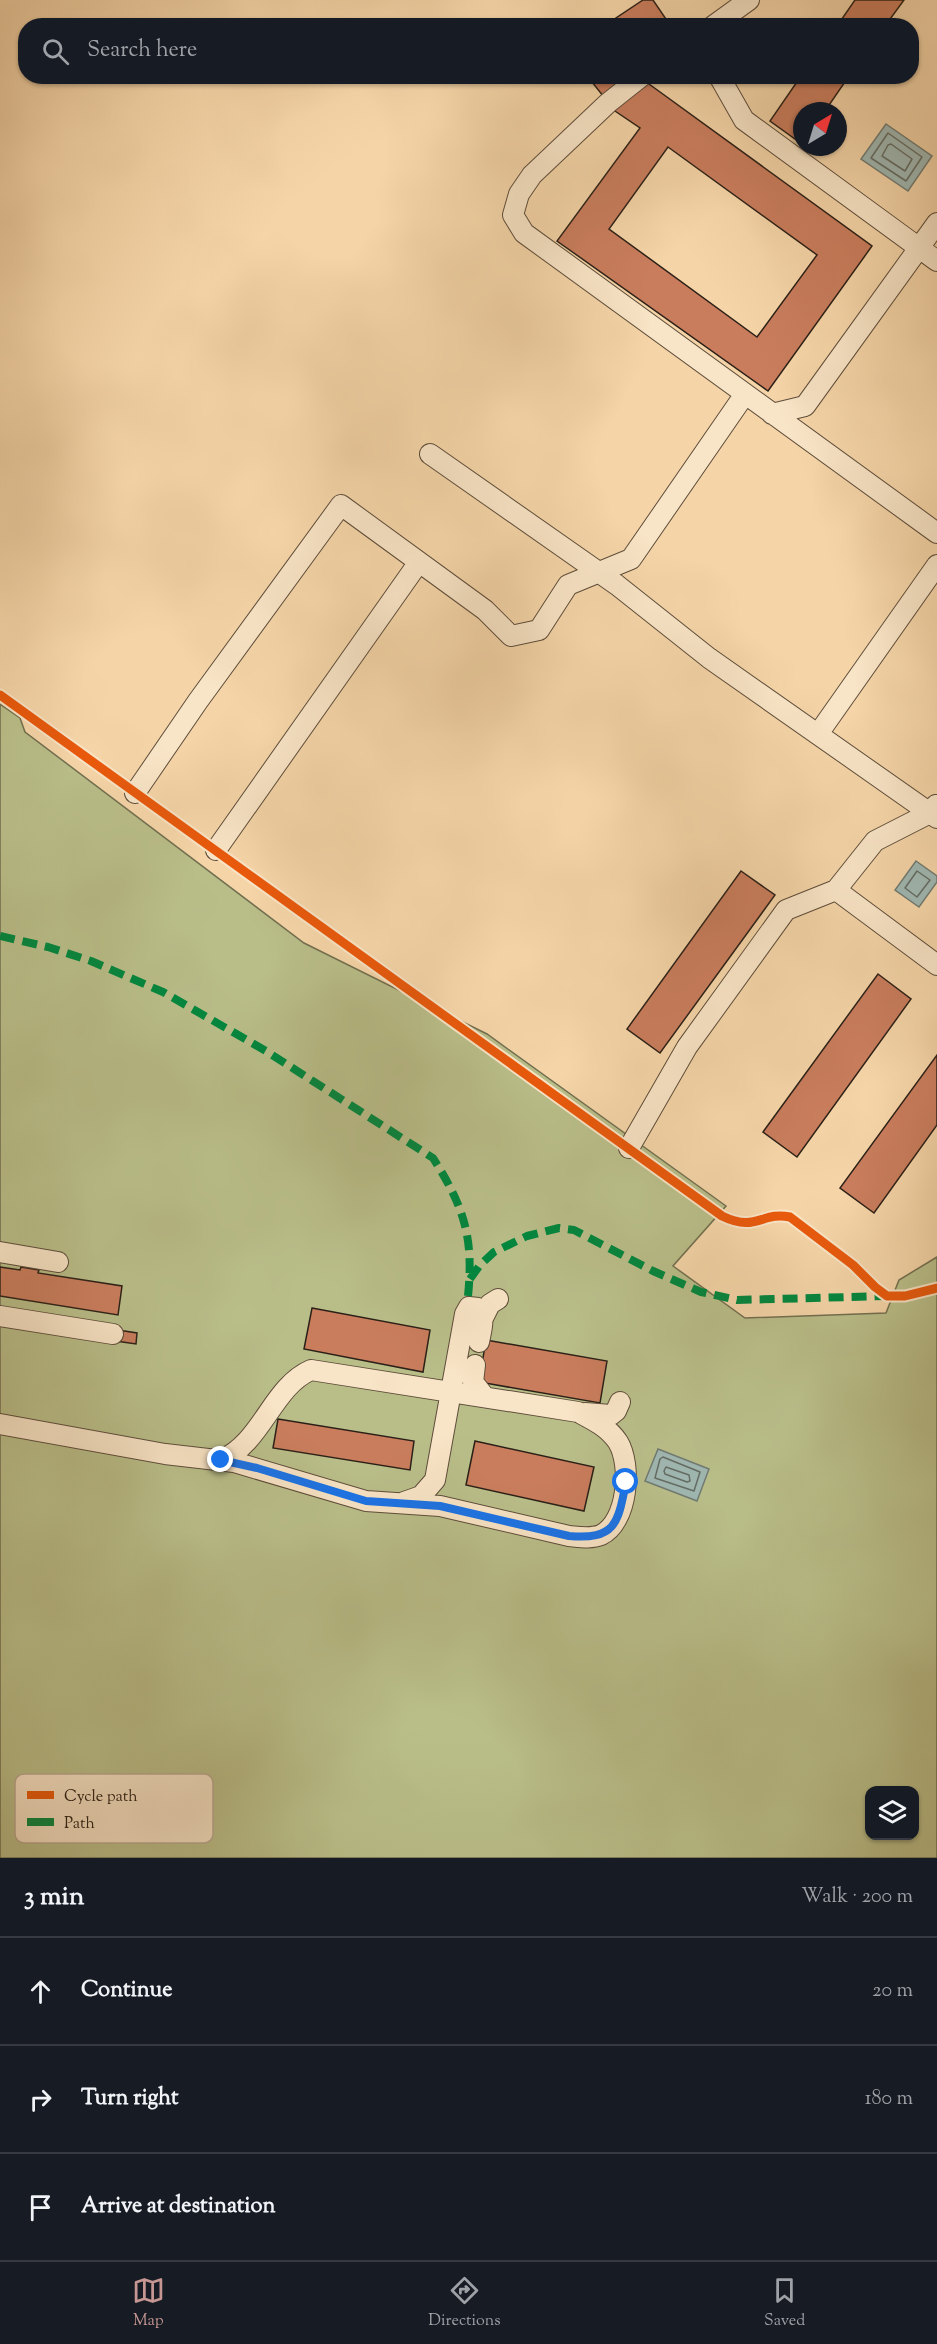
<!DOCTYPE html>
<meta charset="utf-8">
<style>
body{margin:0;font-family:"Sorts Mill Goudy",serif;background:#242831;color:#f1f3f6}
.controls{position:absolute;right:18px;bottom:18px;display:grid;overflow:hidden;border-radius:12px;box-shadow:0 2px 4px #0004}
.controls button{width:54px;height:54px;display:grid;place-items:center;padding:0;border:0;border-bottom:2px solid #363941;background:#171b24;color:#f1f3f6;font:30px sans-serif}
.compass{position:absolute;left:793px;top:102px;width:54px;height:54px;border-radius:50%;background:#171b24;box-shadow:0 2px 4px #0004;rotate:38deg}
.stop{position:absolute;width:18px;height:18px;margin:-14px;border:4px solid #1a73e8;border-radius:50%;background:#fff}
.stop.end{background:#1a73e8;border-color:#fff;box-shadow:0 2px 6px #0008}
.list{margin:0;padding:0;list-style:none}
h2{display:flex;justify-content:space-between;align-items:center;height:78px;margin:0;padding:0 24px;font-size:26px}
h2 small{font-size:20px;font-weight:400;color:#9ea1a6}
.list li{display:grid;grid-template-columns:39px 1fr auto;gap:18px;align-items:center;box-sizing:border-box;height:108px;padding:0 24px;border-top:2px solid #363941}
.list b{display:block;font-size:22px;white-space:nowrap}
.list em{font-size:20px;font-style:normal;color:#9ea1a6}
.icon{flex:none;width:33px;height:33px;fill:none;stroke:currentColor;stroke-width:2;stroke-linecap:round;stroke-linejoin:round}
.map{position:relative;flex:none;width:937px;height:1858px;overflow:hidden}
.search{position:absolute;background:#171b24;box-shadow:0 2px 4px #0004;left:18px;right:18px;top:18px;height:66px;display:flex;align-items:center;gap:15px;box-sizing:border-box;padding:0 21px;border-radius:24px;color:#9ea1a6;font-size:22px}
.sheet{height:402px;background:#171b24}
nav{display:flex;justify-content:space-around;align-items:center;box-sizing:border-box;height:84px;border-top:2px solid #363941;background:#171b24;font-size:16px;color:#9ea1a6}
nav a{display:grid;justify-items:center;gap:3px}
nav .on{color:#c59692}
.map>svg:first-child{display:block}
.green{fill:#b9be89;stroke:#726f50;stroke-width:1.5;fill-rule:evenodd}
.water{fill:#9fb7b1;stroke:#717b73;stroke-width:1.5}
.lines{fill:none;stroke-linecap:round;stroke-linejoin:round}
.shore{stroke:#656c64;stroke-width:1.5}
.building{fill:#c97d5d;stroke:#2b2017;stroke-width:1.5;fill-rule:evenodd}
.minor-casing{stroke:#5e4d3b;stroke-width:22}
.minor{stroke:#f8e4c6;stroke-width:20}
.quiet{stroke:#00873e;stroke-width:8;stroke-dasharray:15 8;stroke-linecap:butt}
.cycleway-casing{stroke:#f8e4c6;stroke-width:13}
.cycleway{stroke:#e8590c;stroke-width:9}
.route{stroke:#1a73e8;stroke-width:8}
.key{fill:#f8e4c6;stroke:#baa992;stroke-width:1.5}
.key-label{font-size:16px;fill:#2b2017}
</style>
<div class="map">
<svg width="937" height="1858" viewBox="0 0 937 1858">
<rect width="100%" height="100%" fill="#f5d5a8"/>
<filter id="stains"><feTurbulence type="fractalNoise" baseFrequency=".00333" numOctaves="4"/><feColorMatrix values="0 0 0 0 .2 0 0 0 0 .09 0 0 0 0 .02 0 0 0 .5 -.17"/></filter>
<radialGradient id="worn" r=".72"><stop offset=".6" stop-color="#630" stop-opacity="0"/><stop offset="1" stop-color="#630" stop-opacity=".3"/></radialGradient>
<path class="green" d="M0,704L20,718L25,732L304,943L487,1034L726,1206L673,1266L745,1318L886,1313L899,1280L937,1257V1858H0ZM870,1790H914V1836H870Z"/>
<path class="water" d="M886,124L932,156L908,191L861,159Z
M916,861L937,876V882L919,907L895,890Z
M658,1449L709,1469L697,1501L645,1481Z"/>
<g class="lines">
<path class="shore" d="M888,133L922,157L906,181L871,158Z
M891,144L912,159L905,171L882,156L888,145Z
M917,871L930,880L917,897L905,888Z
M663,1457L700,1472L694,1491L655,1478L660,1459Z
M666,1467L689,1475L690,1481L687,1482L665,1474L664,1471Z"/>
</g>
<path class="building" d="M643,0H653L668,22L662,26H604Z
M855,0H904L885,26H837Z
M638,76L872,246L768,391L557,241L640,128L615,111L588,77ZM668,147L817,255L757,337L609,229Z
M801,76H849L825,111H802V144L770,121Z
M741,871L775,895L660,1053L627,1029Z
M878,974L911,999L797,1157L763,1132Z
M937,1055V1125L874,1213L840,1188Z
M0,1267L20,1270L21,1267L39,1270L38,1273L122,1286L118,1315L0,1296Z
M312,1308L430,1330L423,1372L304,1349Z
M118,1330L137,1333L136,1344L116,1341Z
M486,1340L607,1361L600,1403L479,1382Z
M278,1419L414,1441L410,1470L273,1448Z
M475,1441L594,1467L584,1511L466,1485Z"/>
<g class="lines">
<defs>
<path id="minor" d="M713,26L749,0
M642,76L608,103L532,175L519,194L513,215L524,233L937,533
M719,76L744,120L937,261
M772,414L805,406L937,223
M430,454L617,585L709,658L937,818
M818,734L937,565
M135,793L198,701L341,505L485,610L511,636L539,630L568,585L631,559L745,394
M216,850L419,562
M836,890L937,965
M629,1148L687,1047L786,910L836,890L875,841L930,813L936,805
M0,1252L58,1262
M0,1316L113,1334
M483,1318L490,1304L498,1299
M475,1365L473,1382L484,1396
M585,1413L611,1415L616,1411L620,1402
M0,1424L165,1454L234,1462L366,1501L440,1506L569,1536C580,1537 591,1539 601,1535C628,1522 632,1465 618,1442C608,1427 593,1420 578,1412L311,1370C272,1387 262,1443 221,1460
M404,1502L421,1496L435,1480L465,1314L469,1307L478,1308C486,1317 481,1331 479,1342"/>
</defs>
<use href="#minor" class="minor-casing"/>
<use href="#minor" class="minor"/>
<path class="quiet" d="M0,936L48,947L91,961L163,992L266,1051L433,1158C464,1207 474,1237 468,1296
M470,1279L480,1265L494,1252L527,1236L559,1228L574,1230L653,1271L701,1292L737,1300L887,1296"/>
<defs>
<path id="cycleway" d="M0,695L722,1216C757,1233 761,1211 790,1217L853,1265L875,1287L887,1296H905L937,1288"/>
</defs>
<use href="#cycleway" class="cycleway-casing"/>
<use href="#cycleway" class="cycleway"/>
</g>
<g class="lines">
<path class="route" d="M221,1460L257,1468L366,1501L440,1506L569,1536C616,1540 618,1523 626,1482"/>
</g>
<rect x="15" y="1774" width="198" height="69" rx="9" class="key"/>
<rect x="27" y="1791" width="27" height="8" fill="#e8590c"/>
<rect x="27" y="1818" width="27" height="8" fill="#00873e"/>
<g class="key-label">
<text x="64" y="1801">Cycle path</text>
<text x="64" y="1828">Path</text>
</g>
<rect width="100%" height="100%" filter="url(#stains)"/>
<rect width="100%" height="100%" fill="url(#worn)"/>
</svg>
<div class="controls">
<button><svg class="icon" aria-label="layers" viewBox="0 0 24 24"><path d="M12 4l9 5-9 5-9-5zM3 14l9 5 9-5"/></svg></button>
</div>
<svg class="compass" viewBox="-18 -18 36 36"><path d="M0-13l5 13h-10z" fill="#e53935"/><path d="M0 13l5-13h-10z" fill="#9ea1a6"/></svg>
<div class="stop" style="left:626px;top:1482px"></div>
<div class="stop end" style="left:221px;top:1460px"></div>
<div class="search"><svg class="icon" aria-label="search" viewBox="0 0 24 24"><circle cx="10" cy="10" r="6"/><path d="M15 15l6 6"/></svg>Search here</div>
</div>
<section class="sheet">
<h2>3 min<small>Walk · 200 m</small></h2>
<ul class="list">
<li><svg class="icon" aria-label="ahead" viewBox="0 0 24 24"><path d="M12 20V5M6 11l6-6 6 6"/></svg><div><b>Continue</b></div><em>20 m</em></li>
<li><svg class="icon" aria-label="right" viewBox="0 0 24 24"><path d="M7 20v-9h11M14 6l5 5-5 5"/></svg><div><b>Turn right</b></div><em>180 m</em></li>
<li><svg class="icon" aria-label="arrive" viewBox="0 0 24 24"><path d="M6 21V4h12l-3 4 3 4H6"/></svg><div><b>Arrive at destination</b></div></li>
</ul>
</section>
<nav>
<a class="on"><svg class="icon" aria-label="map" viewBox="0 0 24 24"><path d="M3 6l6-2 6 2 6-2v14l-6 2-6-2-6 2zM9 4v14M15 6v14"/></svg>Map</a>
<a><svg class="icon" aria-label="directions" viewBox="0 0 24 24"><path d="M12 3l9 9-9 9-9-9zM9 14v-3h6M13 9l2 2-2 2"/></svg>Directions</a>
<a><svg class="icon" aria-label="saved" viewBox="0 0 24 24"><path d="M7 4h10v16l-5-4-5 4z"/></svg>Saved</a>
</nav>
